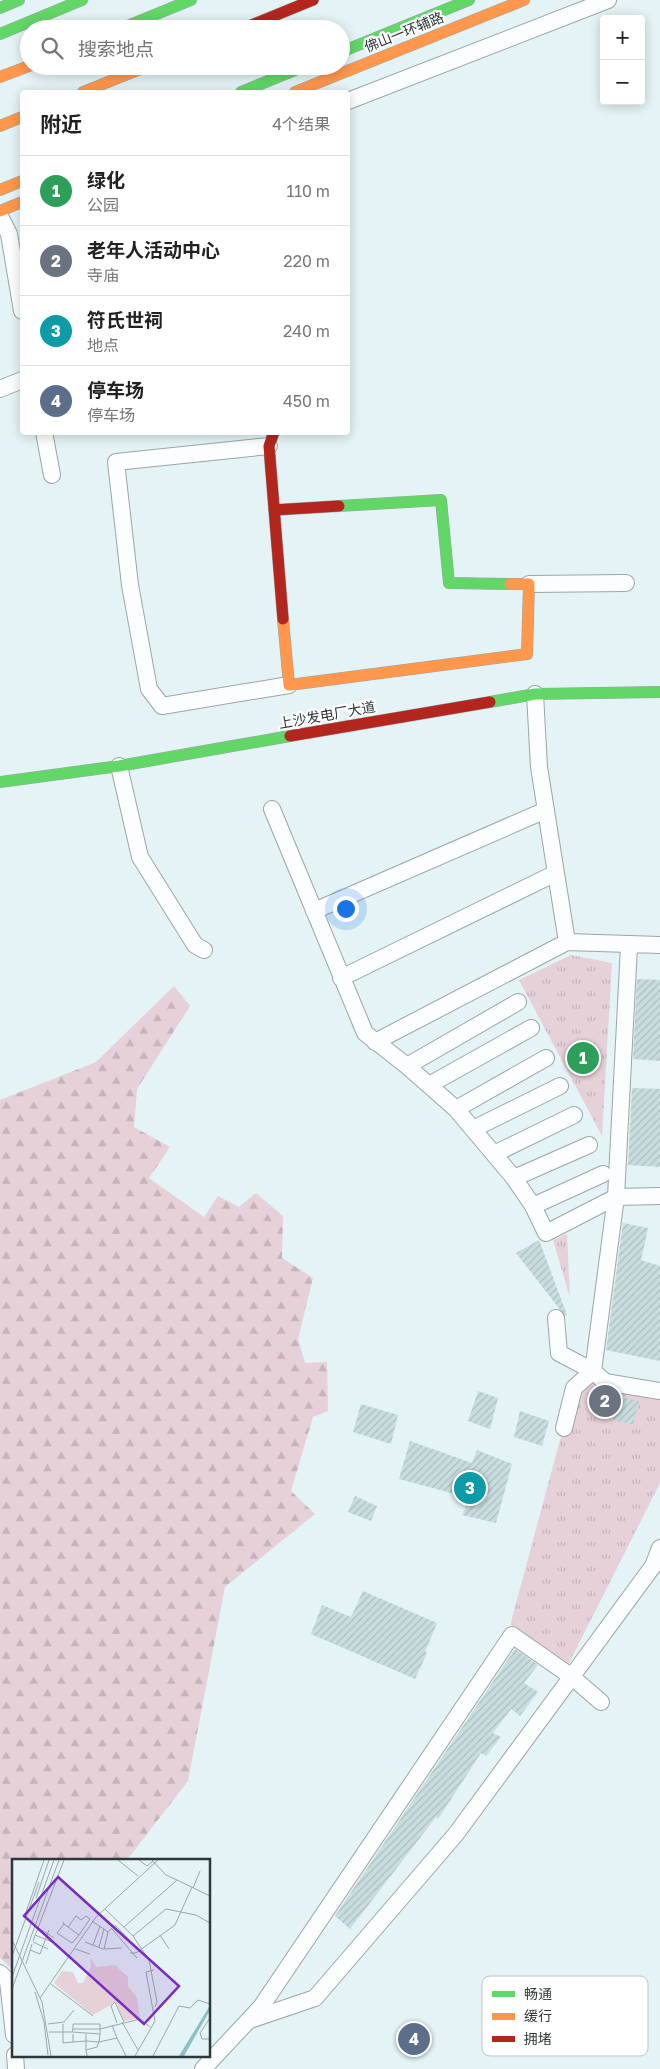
<!DOCTYPE html>
<html lang="zh">
<meta charset="utf-8">
<style>
body{margin:0;font-family:"Golos Text","Noto Sans SC",sans-serif;background:#f6f6f6;color:#222}
.controls{position:absolute;right:15px;top:15px;display:grid;overflow:hidden;border-radius:5px;box-shadow:0 2px 12px #0003}
.controls button{width:45px;height:45px;display:grid;place-items:center;padding:0;border:0;border-bottom:1px solid #e0e0e0;background:#fff;color:#222;font:25px sans-serif}
.you{position:absolute;left:345px;top:908px;width:18px;height:18px;margin:-12px;border:4px solid #fff;border-radius:50%;background:#1a73e8;box-shadow:0 0 0 8px #1a73e833}
.badge{display:grid;place-items:center;width:32px;height:32px;border-radius:50%;background:#0f766e;color:#fff;font-size:16px;font-weight:700}
.pin{position:absolute;translate:-50% -50%;border:2px solid #fff;box-shadow:0 1px 5px #0006}
.list{margin:0;padding:0;list-style:none}
h2{display:flex;justify-content:space-between;align-items:center;height:65px;margin:0;padding:0 20px;font-size:21px}
h2 small{font-size:16px;font-weight:400;color:#767676}
.list li{display:grid;grid-template-columns:32px 1fr auto;gap:15px;align-items:center;box-sizing:border-box;height:70px;padding:0 20px;border-top:1px solid #e0e0e0}
.list b{display:block;font-size:19px;white-space:nowrap}
.list p{margin:0;font-size:16px;white-space:nowrap;color:#767676}
.list em{font-size:16px;font-style:normal;color:#767676}
.icon{flex:none;width:28px;height:28px;fill:none;stroke:currentColor;stroke-width:2;stroke-linecap:round;stroke-linejoin:round}
.map{position:relative;flex:none;width:660px;height:2069px;overflow:hidden}
.search{position:absolute;background:#fff;box-shadow:0 2px 12px #0003;left:20px;top:20px;width:330px;height:55px;display:flex;align-items:center;gap:12px;box-sizing:border-box;padding:0 18px;border-radius:28px;color:#767676;font-size:19px}
.panel{position:absolute;background:#fff;box-shadow:0 2px 12px #0003;left:20px;top:90px;width:330px;height:345px;border-radius:5px}
.map>svg:first-child{display:block}
.forest{fill:url(#forest-firs)}
.park{fill:url(#park-tufts)}
.building{fill:url(#building-hatch)}
.lines{fill:none;stroke-linecap:round;stroke-linejoin:round}
.street-casing{stroke:#9ba6a7;stroke-width:18}
.fast-casing{stroke:#9ba6a7;stroke-width:12}
.slow-casing{stroke:#9ba6a7;stroke-width:12}
.jam-casing{stroke:#9ba6a7;stroke-width:12}
.street{stroke:#fbfdfe;stroke-width:16}
.fast{stroke:#63d668;stroke-width:11}
.slow{stroke:#ff974d;stroke-width:11}
.jam{stroke:#b3261e;stroke-width:11}
.labels{text-anchor:middle;stroke-width:4.5;stroke-linejoin:round;paint-order:stroke}
.street-label{font-size:14px;fill:#2e3839;stroke:#fff}
.inset-road{fill:none;stroke:#9ba8aa;stroke-width:1}
.view{fill:#7b2cbf;fill-opacity:0.15;stroke:#7b2cbf;stroke-width:2.5}
.inset-edge{fill:none;stroke:#2e3839;stroke-width:2.5}
.key{fill:#fff;stroke:#c0c3c4;stroke-width:1}
.key-label{font-size:14px;fill:#2e3839}
</style>
<div class="map">
<svg width="660" height="2069" viewBox="0 0 660 2069">
<defs>
<pattern id="forest-firs" width="22" height="20" patternUnits="userSpaceOnUse" patternTransform="scale(1.25)"><rect width="22" height="20" fill="#e7d1d9"/><path d="M5 1l3.5 6h-7zM16 11l3.5 6h-7z" fill="#c6b4bb"/></pattern>
<pattern id="park-tufts" width="24" height="20" patternUnits="userSpaceOnUse" patternTransform="scale(1.25)"><rect width="24" height="20" fill="#e7d1d9"/><path d="M3 7l-1-3M5 7V3M7 7l1-3M15 17l-1-3M17 17v-4M19 17l1-3" fill="none" stroke="#c6b4bb"/></pattern>
<pattern id="building-hatch" width="6" height="6" patternUnits="userSpaceOnUse" patternTransform="scale(1.25)"><rect width="6" height="6" fill="#c9dddf"/><path d="M-1 1l2-2M0 6l6-6M5 7l2-2" fill="none" stroke="#adbec0"/></pattern>
</defs>
<rect width="100%" height="100%" fill="#e4f3f5"/>
<path class="forest" d="M174,986L190,1006L137,1089L134,1127L170,1147L149,1178L204,1217L218,1196L239,1207L256,1193L283,1216L282,1258L313,1278L298,1339L305,1363L327,1362L328,1411L313,1417L291,1491L315,1514L225,1587L188,1781L127,1860H14V1971L0,1958V1100L96,1062Z"/>
<path class="park" d="M571,955L612,963L602,1136L519,980Z
M567,1234L570,1298L553,1240Z
M593,1371L660,1391V1483L565,1671L512,1635L511,1622L574,1388Z"/>
<path class="building" d="M637,979L660,980V1061L633,1059Z
M632,1088L660,1089V1167L628,1165Z
M623,1223L648,1228L641,1260L660,1266V1361L606,1350Z
M539,1240L567,1315L565,1316L516,1253Z
M478,1391L498,1398L490,1429L468,1421Z
M595,1391L639,1401L633,1425L590,1412Z
M361,1404L398,1415L391,1444L353,1432Z
M520,1411L549,1421L542,1446L514,1437Z
M410,1441L472,1463L477,1450L512,1464L496,1523L462,1515L470,1498L399,1479Z
M355,1496L377,1506L371,1521L348,1512Z
M363,1591L437,1623L425,1652L427,1653L415,1679L311,1634L322,1605L351,1617Z
M515,1649L538,1665L524,1683L538,1692L520,1716L511,1709L493,1733L501,1737L486,1756L481,1753L438,1819L436,1817L350,1929L335,1916Z"/>
<g class="lines">
<defs>
<path id="street" d="M348,101L608,0
M0,216L9,234L22,311
M0,389L22,380
M44,432L52,475
M269,446L116,462L130,585L149,689L162,706L289,685
M529,584L626,583
M535,694L539,767L567,942L660,945
M119,766L140,857L195,945L204,950
M272,809L365,1033L407,1066L456,1109L514,1178L533,1206L546,1233L616,1197L660,1196
M314,911L546,810
M341,978L556,873
M375,1042L567,942
M407,1066L518,1002
M429,1085L531,1028
M456,1109L546,1058
M473,1129L560,1086
M494,1154L574,1115
M514,1178L589,1145
M533,1206L603,1174
M556,1318L559,1353L593,1371L605,1382L660,1391
M564,1428L574,1388L593,1371L616,1197L629,946
M0,1973L8,1981L14,2035
M250,2020L315,1998L456,1834L653,1566L660,1548
M15,2055L16,2069
M203,2069L261,2007L512,1635L572,1677L601,1702"/>
<path id="fast" d="M0,8L19,0
M120,29L191,0
M0,34L82,0
M341,52L469,0
M241,92L305,66
M339,506L441,500L449,583L510,584
M490,702L535,694L660,692
M0,782L119,766L290,736"/>
<path id="slow" d="M0,77L29,66
M83,92L148,66
M295,92L524,0
M0,126L22,117
M0,190L22,181
M0,211L22,202
M283,619L289,685L527,654L529,584H510"/>
<path id="jam" d="M242,29L313,0
M274,432L269,446L283,619
M274,510L339,506
M290,736L490,702"/>
</defs>
<use href="#street" class="street-casing"/>
<use href="#fast" class="fast-casing"/>
<use href="#slow" class="slow-casing"/>
<use href="#jam" class="jam-casing"/>
<use href="#street" class="street"/>
<use href="#fast" class="fast"/>
<use href="#slow" class="slow"/>
<use href="#jam" class="jam"/>
</g>
<g class="labels">
<g class="street-label">
<text transform="translate(404 32) rotate(-22)" y="5">佛山一环辅路</text>
<text transform="translate(327 715) rotate(-10)" y="5">上沙发电厂大道</text>
</g>
</g>
<g transform="translate(12 1859)">
<rect width="198" height="198" fill="#e4f3f5"/>
<path d="M78,98L84,108L103,106L116,118V127L125,139L128,159L112,162L104,143L81,156L42,124L50,112L61,113L66,124H71L79,107Z" fill="#e7d1d9"/>
<path d="M197,148V153L172,197H167Z" fill="#8ac1c5"/>
<path class="inset-road" d="M106,1L126,17M127,1L135,7L141,2M140,1L154,16L165,21M181,29L188,12M24,39L37,1M93,50L121,77L137,101L145,143L143,148M12,59L32,1M80,62L96,73L100,69M51,63L52,65L67,76L78,60L74,57L69,61L64,57L56,68M52,65L45,74L60,84L67,76M103,66L127,91M25,68L42,79M112,68L165,21L198,37M100,70L125,99M23,76L40,83M148,76L157,90M121,77L154,50L184,56L198,64M0,81L30,143L39,197M21,82L52,1M21,83L36,90M73,83L91,90L110,89M81,86L88,67M87,88L92,70M63,90L78,95M92,90L96,73M18,91L28,95L37,71M118,94H124L163,66L180,28M0,97L27,23M14,105L20,85M0,118L42,1M39,125L81,157M0,130L47,1M23,133L32,163L36,196M28,139L84,58L146,1M198,159L188,174L190,180H198M110,163L126,191M105,164L99,147L103,143L112,163M36,165L52,163L62,151M51,165V184L61,183M61,170V165H88V175L60,173L61,170H88L128,160L138,168M37,173H60M61,175V183L74,182V175M105,179L114,197M74,191V182L87,183L88,175M75,197L74,191L85,188L87,183L105,179L100,166M123,197L143,162L134,113L142,111M141,197L167,147L178,149L186,141L198,145"/>
<path class="view" d="M46,18L167,127L132,165L12,57Z"/>
<rect width="198" height="198" class="inset-edge"/>
</g>
<rect x="482" y="1976" width="166" height="80" rx="8" class="key"/>
<rect x="492" y="1991" width="23" height="6" fill="#63d668"/>
<rect x="492" y="2013" width="23" height="7" fill="#ff974d"/>
<rect x="492" y="2036" width="23" height="6" fill="#b3261e"/>
<g class="key-label">
<text x="524" y="1999">畅通</text>
<text x="524" y="2021">缓行</text>
<text x="524" y="2044">拥堵</text>
</g>
</svg>
<div class="controls">
<button>+</button>
<button>−</button>
</div>
<div class="you"></div>
<div class="pin badge" style="left:583px;top:1058px;background:#2e9e5b">1</div>
<div class="pin badge" style="left:605px;top:1401px;background:#6b7280">2</div>
<div class="pin badge" style="left:470px;top:1488px;background:#0f9aa8">3</div>
<div class="pin badge" style="left:414px;top:2039px;background:#5c6f8a">4</div>
<div class="search"><svg class="icon" aria-label="search" viewBox="0 0 24 24"><circle cx="10" cy="10" r="6"/><path d="M15 15l6 6"/></svg>搜索地点</div>
<section class="panel">
<h2>附近<small>4个结果</small></h2>
<ul class="list">
<li><span class="badge" style="background:#2e9e5b">1</span><div><b>绿化</b><p>公园</p></div><em>110 m</em></li>
<li><span class="badge" style="background:#6b7280">2</span><div><b>老年人活动中心</b><p>寺庙</p></div><em>220 m</em></li>
<li><span class="badge" style="background:#0f9aa8">3</span><div><b>符氏世祠</b><p>地点</p></div><em>240 m</em></li>
<li><span class="badge" style="background:#5c6f8a">4</span><div><b>停车场</b><p>停车场</p></div><em>450 m</em></li>
</ul>
</section>
</div>
